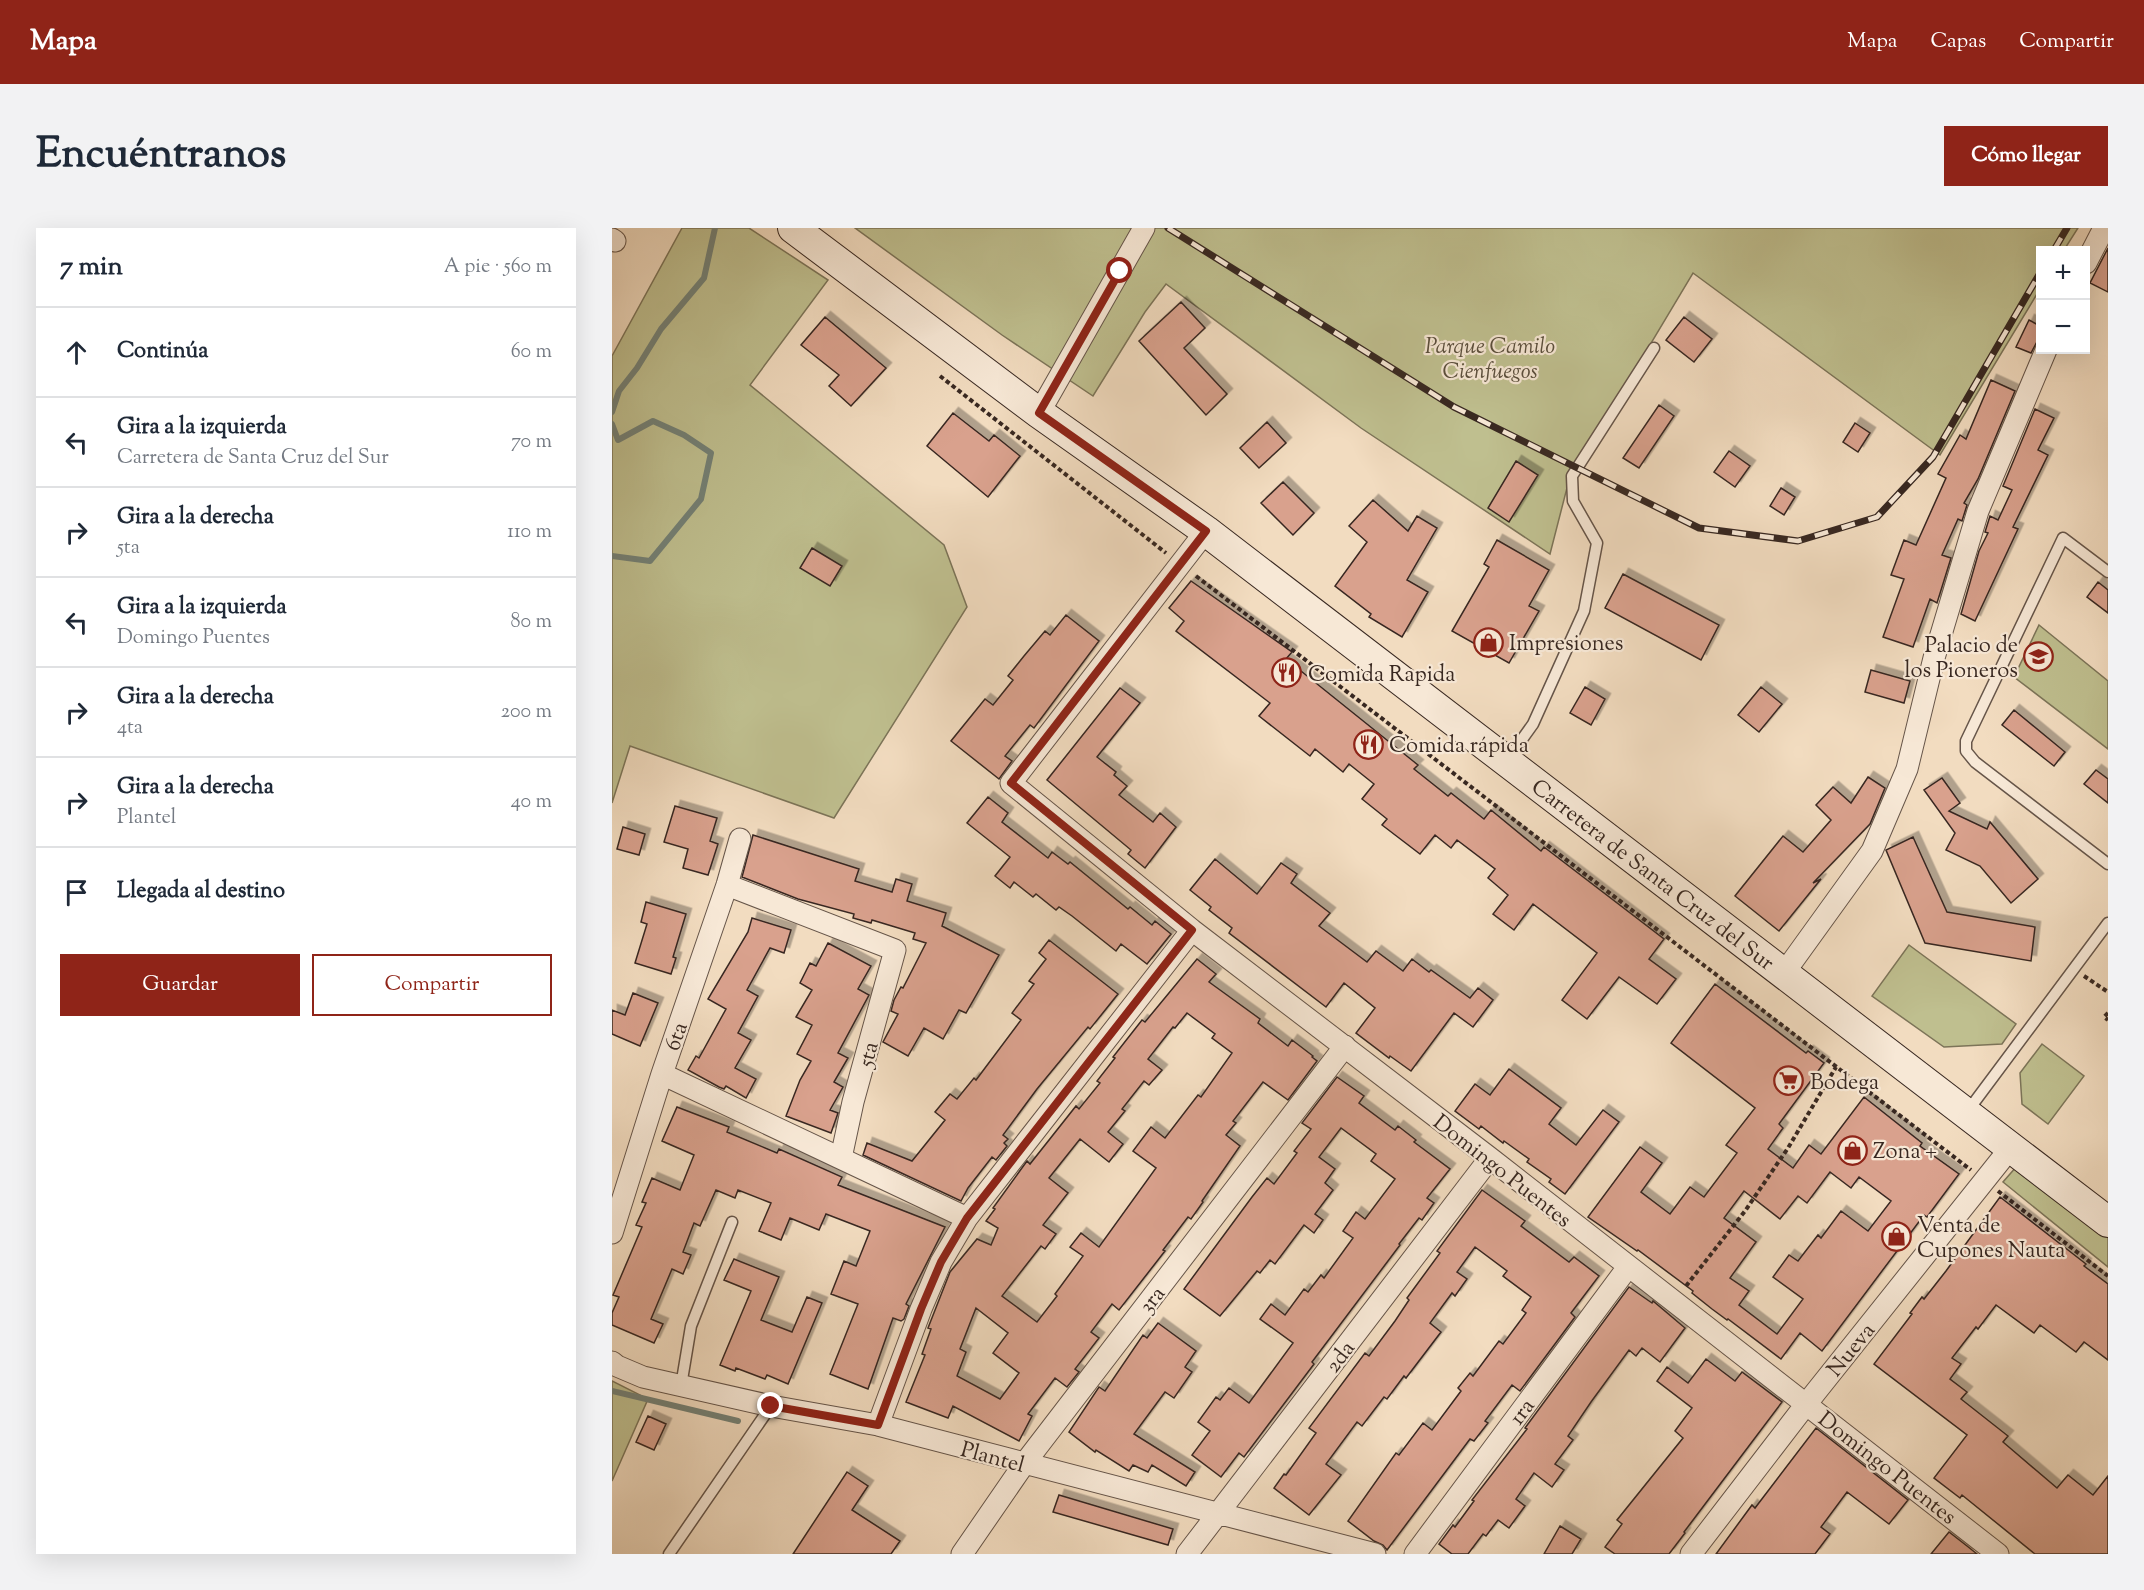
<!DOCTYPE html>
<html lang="es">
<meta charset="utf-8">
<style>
body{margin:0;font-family:"Sorts Mill Goudy",serif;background:#f2f2f3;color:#1f2937}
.controls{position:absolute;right:18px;top:18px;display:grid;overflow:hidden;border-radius:0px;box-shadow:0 6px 24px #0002}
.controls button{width:54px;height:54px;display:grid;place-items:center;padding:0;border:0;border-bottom:2px solid #e0e1e3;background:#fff;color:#1f2937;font:30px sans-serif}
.stop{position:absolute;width:18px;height:18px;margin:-14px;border:4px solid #8f2418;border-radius:50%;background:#fff}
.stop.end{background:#8f2418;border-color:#fff;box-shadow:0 2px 6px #0008}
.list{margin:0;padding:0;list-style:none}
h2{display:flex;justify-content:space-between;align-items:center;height:78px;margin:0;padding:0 24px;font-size:26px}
h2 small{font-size:20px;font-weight:400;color:#747a83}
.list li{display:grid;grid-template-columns:39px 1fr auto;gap:18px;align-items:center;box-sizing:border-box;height:90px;padding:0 24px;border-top:2px solid #e0e1e3}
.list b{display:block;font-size:22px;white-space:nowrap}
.list p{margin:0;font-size:20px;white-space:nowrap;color:#747a83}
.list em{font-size:20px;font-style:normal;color:#747a83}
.actions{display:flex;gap:12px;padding:18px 24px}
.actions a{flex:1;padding:14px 0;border:2px solid #8f2418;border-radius:0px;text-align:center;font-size:21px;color:#8f2418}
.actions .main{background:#8f2418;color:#fff}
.icon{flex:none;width:33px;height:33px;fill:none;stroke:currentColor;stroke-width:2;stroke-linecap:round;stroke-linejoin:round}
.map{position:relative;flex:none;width:1496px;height:1326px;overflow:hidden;border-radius:0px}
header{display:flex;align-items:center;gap:36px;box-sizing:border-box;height:84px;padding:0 30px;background:#8f2418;color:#fff}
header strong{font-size:28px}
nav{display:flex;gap:33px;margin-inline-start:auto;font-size:21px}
.intro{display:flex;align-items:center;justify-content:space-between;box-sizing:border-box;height:144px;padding:0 36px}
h1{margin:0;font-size:42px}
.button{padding:15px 27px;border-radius:0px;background:#8f2418;color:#fff;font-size:21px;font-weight:700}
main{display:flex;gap:36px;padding:0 36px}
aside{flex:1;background:#fff;border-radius:0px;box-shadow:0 6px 24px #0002}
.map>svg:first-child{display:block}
.green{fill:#bfbf8f;stroke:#7c7458;stroke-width:1.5}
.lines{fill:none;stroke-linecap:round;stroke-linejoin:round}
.stream{stroke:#748176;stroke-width:6}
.building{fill:#d9a18d;stroke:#382821;stroke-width:1.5;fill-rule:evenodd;filter:url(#shadow)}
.lane-casing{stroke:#665549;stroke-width:13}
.street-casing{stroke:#665549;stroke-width:23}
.secondary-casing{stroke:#382821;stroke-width:32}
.path{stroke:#382821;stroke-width:4;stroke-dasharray:4.5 3;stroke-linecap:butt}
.lane{stroke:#f7e8d6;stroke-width:10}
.street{stroke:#f7e8d6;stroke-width:21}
.secondary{stroke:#f7e8d6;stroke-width:30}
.rail-casing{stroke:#382821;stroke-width:7}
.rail{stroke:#f7e8d6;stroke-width:4.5;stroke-dasharray:14;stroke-linecap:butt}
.route{stroke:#8f2418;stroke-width:8}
.labels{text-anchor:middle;stroke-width:4.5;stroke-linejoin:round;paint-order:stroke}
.park-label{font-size:22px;font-style:italic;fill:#5a4e3c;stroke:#f7e8d6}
.poi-label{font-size:22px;fill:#382821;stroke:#f7e8d6;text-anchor:start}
.street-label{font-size:22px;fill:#382821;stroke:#f7e8d6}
</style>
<header>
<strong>Mapa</strong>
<nav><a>Mapa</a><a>Capas</a><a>Compartir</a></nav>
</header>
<div class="intro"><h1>Encuéntranos</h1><a class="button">Cómo llegar</a></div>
<main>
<aside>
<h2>7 min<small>A pie · 560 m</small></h2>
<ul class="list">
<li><svg class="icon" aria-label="ahead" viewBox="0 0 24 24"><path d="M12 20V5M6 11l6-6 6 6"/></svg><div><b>Continúa</b></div><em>60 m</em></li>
<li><svg class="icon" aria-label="left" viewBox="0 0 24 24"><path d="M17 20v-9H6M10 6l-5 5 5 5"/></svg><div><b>Gira a la izquierda</b><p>Carretera de Santa Cruz del Sur</p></div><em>70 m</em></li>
<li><svg class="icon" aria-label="right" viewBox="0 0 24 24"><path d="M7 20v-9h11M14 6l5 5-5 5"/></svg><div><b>Gira a la derecha</b><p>5ta</p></div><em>110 m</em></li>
<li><svg class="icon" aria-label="left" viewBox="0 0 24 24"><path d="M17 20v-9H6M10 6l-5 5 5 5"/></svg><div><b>Gira a la izquierda</b><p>Domingo Puentes</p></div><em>80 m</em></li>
<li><svg class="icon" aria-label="right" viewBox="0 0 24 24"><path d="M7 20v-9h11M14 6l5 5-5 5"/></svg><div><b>Gira a la derecha</b><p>4ta</p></div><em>200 m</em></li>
<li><svg class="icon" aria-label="right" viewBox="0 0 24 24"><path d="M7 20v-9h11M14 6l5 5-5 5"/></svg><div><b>Gira a la derecha</b><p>Plantel</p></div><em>40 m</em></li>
<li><svg class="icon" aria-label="arrive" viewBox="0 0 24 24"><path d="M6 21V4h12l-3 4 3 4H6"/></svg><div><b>Llegada al destino</b></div></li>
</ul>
<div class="actions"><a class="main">Guardar</a><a>Compartir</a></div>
</aside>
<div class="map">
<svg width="1496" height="1326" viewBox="0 0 1496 1326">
<defs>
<filter id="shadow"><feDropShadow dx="5.5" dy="-5.5" stdDeviation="0" flood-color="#0004"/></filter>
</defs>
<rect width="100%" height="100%" fill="#f2dcc0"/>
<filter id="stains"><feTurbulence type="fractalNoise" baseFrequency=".00333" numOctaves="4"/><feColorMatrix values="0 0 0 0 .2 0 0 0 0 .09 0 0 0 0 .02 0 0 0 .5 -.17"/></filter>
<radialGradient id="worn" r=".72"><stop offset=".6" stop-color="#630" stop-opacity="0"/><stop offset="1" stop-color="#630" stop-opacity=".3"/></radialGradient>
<path class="green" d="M70,0H137L216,52L138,157L332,317L355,379L222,590L18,518L0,575V128Z
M243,0H1466L1452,22H1428V61L1328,227L1081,45L957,252L938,326L749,200L554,56L533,84L481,168L390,107Z
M1427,397L1496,453V521L1402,449Z
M1297,717L1404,796L1390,816L1332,819L1260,768Z
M1430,816L1472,848L1436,896L1410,876L1408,845Z
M1405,938L1496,1010V1039L1391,954Z
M0,1153L36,1171L0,1253Z"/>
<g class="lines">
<path class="stream" d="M0,184L7,163L25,140L49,101L92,50L103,0
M0,196L6,212L41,193L72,207L99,225L89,271L38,333L0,328
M0,1163L126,1193"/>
</g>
<path class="building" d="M1496,20V64L1478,55Z
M569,74L593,100L572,120L615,166L594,187L527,113Z
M213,89L274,140L239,178L217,158L227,147L189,117Z
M1072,89L1100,111L1082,134L1054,112Z
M1417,92L1428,98V108L1419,125L1404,119Z
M1379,152L1403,163L1366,251L1352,275L1355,277L1350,293L1346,291L1330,327L1339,330L1325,375L1318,371L1301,419L1271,409L1292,351L1279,347L1292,312L1304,317L1334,250L1326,246L1348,207L1354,211Z
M1047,177L1062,188L1027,240L1011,230Z
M1423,181L1442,190L1426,222L1436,227L1401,299L1406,301L1363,393L1349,386L1367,323L1376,305L1373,304L1378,288L1386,292L1400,262L1391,258Z
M341,185L377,213L382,207L408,228L376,269L315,218Z
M655,194L674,215L647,240L628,220Z
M1243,195L1258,205L1246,224L1231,214Z
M1117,223L1138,238L1123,259L1102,244Z
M904,233L926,247L897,294L876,280Z
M671,254L702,285L681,307L649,275Z
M1169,260L1183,269L1172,287L1158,278Z
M761,272L796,303L805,288L825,300L795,352L816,364L790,409L757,389L759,386L723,358L755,314L737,298Z
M885,312L937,342L917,378L927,383L897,435L840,403L877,339L872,336Z
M200,320L230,338L218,358L188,340Z
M1011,346L1107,397L1089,432L993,380Z
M579,353L680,424L674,431L806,537L802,541L836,568L839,565L872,591L879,582L929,623L932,619L1052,711L1037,731L1064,751L1045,776L1007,749L975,791L950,772L985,725L921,676L902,702L881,686L896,667L876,650L883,641L845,612L839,620L823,607L808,626L770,597L775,591L750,571L762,556L737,536L731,544L703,521L698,528L647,488L658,475L564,403L572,393L557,380Z
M1486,354L1496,362V385L1475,369Z
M454,387L487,413L422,500L418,497L393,528L400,533L387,551L339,513L373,471L381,477L401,452L396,448L412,428L433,403L438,407Z
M1259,442L1298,453L1292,475L1253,464Z
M973,459L993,471L979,497L958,485Z
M1149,459L1170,476L1147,504L1126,487Z
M508,460L528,475L485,529L504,544L502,547L515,558L507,567L541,594L548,585L564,599L533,640L516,626L519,622L435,552Z
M1402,482L1453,524L1442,538L1390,497Z
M1484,542L1496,551V575L1472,556Z
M1256,549L1273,560L1258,596L1201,655L1209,651L1167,703L1123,668L1171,608L1191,624L1219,592L1204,577L1221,559L1239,575Z
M1330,550L1348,575L1337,583L1375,601L1378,594L1426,651L1399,675L1368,638L1334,622L1343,605L1312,562Z
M376,569L396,585L390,594L436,630L440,624L456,636L458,634L516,681L518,679L540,697L543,693L559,706L535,736L509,716L504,723L460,688L447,679L444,682L424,666L421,669L402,654L398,660L383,648L398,629L355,595Z
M63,578L105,590L98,613L106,616L96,647L71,640L76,621L52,614Z
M11,599L33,606L27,627L5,621Z
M141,607L247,641L243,653L280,664L284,651L300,656L295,673L334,685L330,698L387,727L354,785L347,782L331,811L312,800L296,828L271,814L286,786L279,783L282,772L289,759L291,760L314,715L301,711L303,705L260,692L259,695L241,690L242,686L186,671L130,649Z
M1301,609L1335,684L1423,699L1419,733L1313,715L1274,622Z
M603,631L645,666L669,635L685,646L679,655L718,685L707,698L755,734L764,723L791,743L800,731L817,744L819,742L858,770L866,760L881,772L861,799L842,785L799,843L778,828L777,830L744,805L763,780L732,755L714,779L617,705L620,700L597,682L599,679L578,662Z
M34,674L74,686L61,729L64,730L59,746L23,735L35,696L29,694Z
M140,690L179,702L172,725L158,720L135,762L146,768L126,805L139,812L123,840L144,851L134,870L114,858L112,861L107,859L76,842L84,828L87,830L114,781L96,771L136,704Z
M437,712L506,766L478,801L476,799L425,861L391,907L396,911L392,915L395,918L384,932L380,929L356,960L349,973L251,927L255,915L300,933L333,892L323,884L338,866L345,871L362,850L364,852L409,792L400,785L422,756L417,753L434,731L427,725Z
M216,715L259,738L246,761L257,767L226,825L236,830L222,854L231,859L218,882L226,885L219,905L174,888L188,852L199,833L185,826L200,797L184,789L200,762L188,755L198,735L204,738Z
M585,731L604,746L597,754L648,791L646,795L676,818L680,812L701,828L700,829L705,833L676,872L651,854L621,893L624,895L614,907L628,918L590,973L591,974L579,991L576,989L551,1022L553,1023L507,1082L500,1076L479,1104L487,1110L463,1141L467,1144L455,1159L443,1150L416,1186L420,1188L407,1213L341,1178L336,1190L294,1174L313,1127L310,1126L319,1101L316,1100L338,1044L365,1011L379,1017L386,1000L374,993L383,981L381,980L415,933L418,936L464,878L467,881L488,855L485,853L503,830L501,829L530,792L533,794ZM575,785L603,806L600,810L620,825L589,869L586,867L553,910L539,899L521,923L544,940L487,1019L469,1005L458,1019L471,1028L443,1066L445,1068L425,1094L390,1068L429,1018L433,1021L444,1006L431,997L456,965L437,950L468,911L497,934L511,916L496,904L513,883L510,881L532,853L537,857L550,842L536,831L561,799L563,800ZM364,1080L396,1105L381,1125L407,1145L388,1171L345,1148L354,1124L348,1121Z
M1103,756L1194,825L1196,823L1212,835L1167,896L1171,900L1156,921L1181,940L1197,917L1209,926L1252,869L1310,915L1308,918L1347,946L1315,989L1312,987L1210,1123L1188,1105L1169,1131L1116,1091L1115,1092L1100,1081L1080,1065L1081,1063L1026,1022L1025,1023L976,989L1028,919L1050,935L1029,964L1058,986L1078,959L1092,969L1125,925L1114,917L1143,880L1059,815ZM1218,944L1239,960L1247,949L1279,973L1256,1003L1229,983L1209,1010L1206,1007L1186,1033L1177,1027L1161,1049L1191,1071L1165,1106L1127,1077L1137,1063L1118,1050L1144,1014L1112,990L1132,963L1168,991L1186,968L1195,975Z
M21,765L46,775L28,818L0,806V782L13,787Z
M897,841L949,880L937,896L964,917L991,882L1007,894L953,966L937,954L939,951L915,934L917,931L892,913L891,915L869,898L867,901L843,883L863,856L878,867Z
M725,849L752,868L747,875L783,902L786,898L804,912L802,914L838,941L815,970L822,975L810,992L807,990L787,1016L788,1017L700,1134L702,1136L632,1229L627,1225L609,1249L580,1227L598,1203L586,1194L604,1169L608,1172L617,1160L637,1175L681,1115L648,1091L659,1076L673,1087L692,1061L696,1064L709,1047L712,1050L741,1010L731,1003L744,984L753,991L783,951L759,933L764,926L729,900L707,929L723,941L713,955L721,962L703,986L711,992L702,1005L692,997L663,1036L658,1032L648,1045L645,1043L608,1088L572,1061L640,969L655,950L662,956L685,925L682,923L699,901L690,895Z
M65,879L117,899L115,904L165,925L167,921L230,949L226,957L333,999L294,1076L297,1078L292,1091L289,1093L281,1090L256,1161L218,1146L246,1076L219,1066L232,1033L244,1038L258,1003L214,986L207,1002L178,990L169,1012L147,1003L159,975L126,962L123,970L104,962L88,998L82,995L71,1024L79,1027L71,1046L60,1041L39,1091L51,1096L42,1115L0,1097V1085L7,1069L1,1067L30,999L24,997L34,975L30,974L40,950L68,962L82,927L50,913Z
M870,962L913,993L909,998L957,1034L962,1029L987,1048L959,1085L963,1089L908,1163L900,1157L873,1193L876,1195L862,1213L858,1211L775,1322L771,1317L762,1313L736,1293L784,1225L787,1227L811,1195L820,1202L849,1163L846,1160L858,1145L861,1148L887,1113L891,1116L914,1085L910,1082L919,1069L891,1048L895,1043L863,1019L845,1044L855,1051L843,1068L840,1065L818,1095L829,1104L794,1150L792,1148L775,1171L772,1169L750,1198L745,1194L714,1236L729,1247L697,1287L662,1260L672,1246L674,1247L704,1205L697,1200L753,1125L757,1128L783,1093L797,1072L795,1070L828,1025L825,1023Z
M1388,969L1456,1022L1474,1036L1472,1038L1496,1056V1132L1472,1114L1464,1124L1428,1097L1422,1105L1384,1077L1366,1101L1364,1099L1340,1130L1349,1136L1338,1151L1355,1164L1349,1171L1396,1208L1391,1214L1445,1260L1456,1247L1481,1267L1496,1248V1326H1423L1350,1267L1348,1270L1322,1250L1355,1207L1262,1136L1300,1086L1298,1085L1310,1069L1312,1071L1334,1043Z
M122,1031L167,1049L149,1092L180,1104L195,1069L210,1075L176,1156L155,1147L153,1151L124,1140L123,1143L108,1137L139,1063L112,1052Z
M1017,1059L1040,1075L1041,1073L1073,1100L1048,1134L1030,1120L1024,1128L1017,1122L979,1174L956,1208L961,1212L943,1236L952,1242L940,1259L922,1245L904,1271L913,1278L897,1300L886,1292L874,1308L871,1306L856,1326H840L827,1316L841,1297L843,1299L862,1273L860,1272L915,1201L913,1200Z
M546,1095L584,1123L573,1139L580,1144L562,1170L553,1164L522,1206L583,1244L574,1258L540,1237L536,1244L521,1237L517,1243L484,1222L483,1224L457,1204L487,1159L493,1163L531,1107L535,1110Z
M1094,1131L1123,1153L1130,1144L1170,1174L1072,1304L1073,1305L1057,1326H1003L993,1319L1010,1296L1005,1292L1071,1210L1063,1203L1080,1180L1045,1153L1055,1139L1076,1155Z
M36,1188L54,1196L42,1222L24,1214Z
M1204,1200L1296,1272L1277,1296L1235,1264L1209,1299L1218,1306L1203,1326H1104L1140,1277L1143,1280Z
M235,1244L256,1258L240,1282L288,1313L279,1326H181Z
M447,1267L561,1301L556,1317L441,1284Z
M948,1298L969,1311L960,1326H932Z
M1337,1304L1355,1318L1365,1326H1319Z"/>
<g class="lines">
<defs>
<path id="lane" d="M1496,344L1451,310L1354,513V523L1363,534L1496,636
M896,531L921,496L972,383L985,315L961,273L960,248L1042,120
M1355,884L1496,695
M69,1158L79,1098L120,994
M57,1326L159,1178"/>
<path id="street" d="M0,11L3,13
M1474,35L1492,0
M427,185L532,0
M594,303L399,555L580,702L878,930L1386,1326
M115,657L283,722L241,874L229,930
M1172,745L1260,623L1295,541L1322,430L1366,283L1434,122
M50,846L355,990
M0,1005L50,846L115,657L128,611
M0,1134L5,1138L31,1149L159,1178L266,1197L763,1326
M266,1197L309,1081L329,1034L355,990L580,702
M350,1326L412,1236L733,818
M575,1326L878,930
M803,1326L1016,1039
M1079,1326L1195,1175L1400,918"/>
<g id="secondary">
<path id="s1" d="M181,0L427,185L594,303L1496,994"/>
</g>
</defs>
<use href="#lane" class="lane-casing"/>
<use href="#street" class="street-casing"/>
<use href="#secondary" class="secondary-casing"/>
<path class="path" d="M328,148L554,325
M584,348L1359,942
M1472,748L1496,764
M1496,785L1492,789L1496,792
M1386,963L1496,1048
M1074,1058L1133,983L1176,920L1224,839"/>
<use href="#lane" class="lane"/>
<use href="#street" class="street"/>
<use href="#secondary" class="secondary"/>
<defs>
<path id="rail" d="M556,0L842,179L1087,300L1186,313L1265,289L1321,229L1428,45
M1442,22L1455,0"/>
</defs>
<use href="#rail" class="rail-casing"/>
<use href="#rail" class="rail"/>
</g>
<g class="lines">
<path class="route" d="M159,1178L266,1197L309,1081L329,1034L355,990L580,702L399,555L594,303L427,185L508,43"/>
</g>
<defs>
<symbol id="shop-ring" viewBox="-11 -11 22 22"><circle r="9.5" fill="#f7e8d6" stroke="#8f2418" stroke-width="1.5"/><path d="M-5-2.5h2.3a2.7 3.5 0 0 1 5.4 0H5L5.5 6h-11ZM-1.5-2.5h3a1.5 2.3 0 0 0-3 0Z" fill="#8f2418"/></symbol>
<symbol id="school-ring" viewBox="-11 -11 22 22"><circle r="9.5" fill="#f7e8d6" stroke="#8f2418" stroke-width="1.5"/><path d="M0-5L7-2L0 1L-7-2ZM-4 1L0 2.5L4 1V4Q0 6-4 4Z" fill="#8f2418"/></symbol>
<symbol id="restaurant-ring" viewBox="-11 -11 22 22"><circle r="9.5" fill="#f7e8d6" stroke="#8f2418" stroke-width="1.5"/><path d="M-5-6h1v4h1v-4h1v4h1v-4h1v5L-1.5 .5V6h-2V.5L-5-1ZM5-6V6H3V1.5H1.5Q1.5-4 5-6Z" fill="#8f2418"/></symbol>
<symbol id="supermarket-ring" viewBox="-11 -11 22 22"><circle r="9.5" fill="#f7e8d6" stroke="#8f2418" stroke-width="1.5"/><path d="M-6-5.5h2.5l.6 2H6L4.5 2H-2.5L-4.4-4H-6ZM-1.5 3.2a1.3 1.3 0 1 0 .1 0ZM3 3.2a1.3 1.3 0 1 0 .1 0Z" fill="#8f2418"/></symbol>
</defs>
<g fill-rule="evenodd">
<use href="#shop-ring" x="860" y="398" width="33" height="33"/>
<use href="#school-ring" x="1410" y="412" width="33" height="33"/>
<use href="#restaurant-ring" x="658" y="428" width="33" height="33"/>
<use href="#restaurant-ring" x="740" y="500" width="33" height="33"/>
<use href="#supermarket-ring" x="1160" y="836" width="33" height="33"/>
<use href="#shop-ring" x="1224" y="906" width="33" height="33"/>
<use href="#shop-ring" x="1268" y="992" width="33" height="33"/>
</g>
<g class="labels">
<g class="park-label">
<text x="878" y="125">Parque Camilo<tspan x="878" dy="25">Cienfuegos</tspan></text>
</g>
<g class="poi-label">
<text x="897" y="422">Impresiones</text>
<text x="1406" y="424" text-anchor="end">Palacio de<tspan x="1406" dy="25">los Pioneros</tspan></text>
<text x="696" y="453">Comida Rapida</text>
<text x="777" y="524">Comida rápida</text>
<text x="1198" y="861">Bodega</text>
<text x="1261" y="930">Zona +</text>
<text x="1305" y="1004">Venta de<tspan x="1305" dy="25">Cupones Nauta</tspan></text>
</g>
<g class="street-label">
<text dy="8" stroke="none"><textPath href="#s1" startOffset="1076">Carretera de Santa Cruz del Sur</textPath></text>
<text transform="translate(63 808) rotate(-71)" y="8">6ta</text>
<text transform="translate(255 826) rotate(-75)" y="8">5ta</text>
<text transform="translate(891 942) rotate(38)" y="8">Domingo Puentes</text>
<text transform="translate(539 1071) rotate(-52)" y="8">3ra</text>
<text transform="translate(1238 1121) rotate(-51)" y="8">Nueva</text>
<text transform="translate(727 1128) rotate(-53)" y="8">2da</text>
<text transform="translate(909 1183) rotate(-53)" y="8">1ra</text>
<text transform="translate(381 1228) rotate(15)" y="8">Plantel</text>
<text transform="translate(1276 1239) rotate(38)" y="8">Domingo Puentes</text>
</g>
</g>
<rect width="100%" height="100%" filter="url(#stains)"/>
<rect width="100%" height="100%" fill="url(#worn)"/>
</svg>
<div class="controls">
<button>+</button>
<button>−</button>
</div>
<div class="stop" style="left:508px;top:43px"></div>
<div class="stop end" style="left:159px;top:1178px"></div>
</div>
</main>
